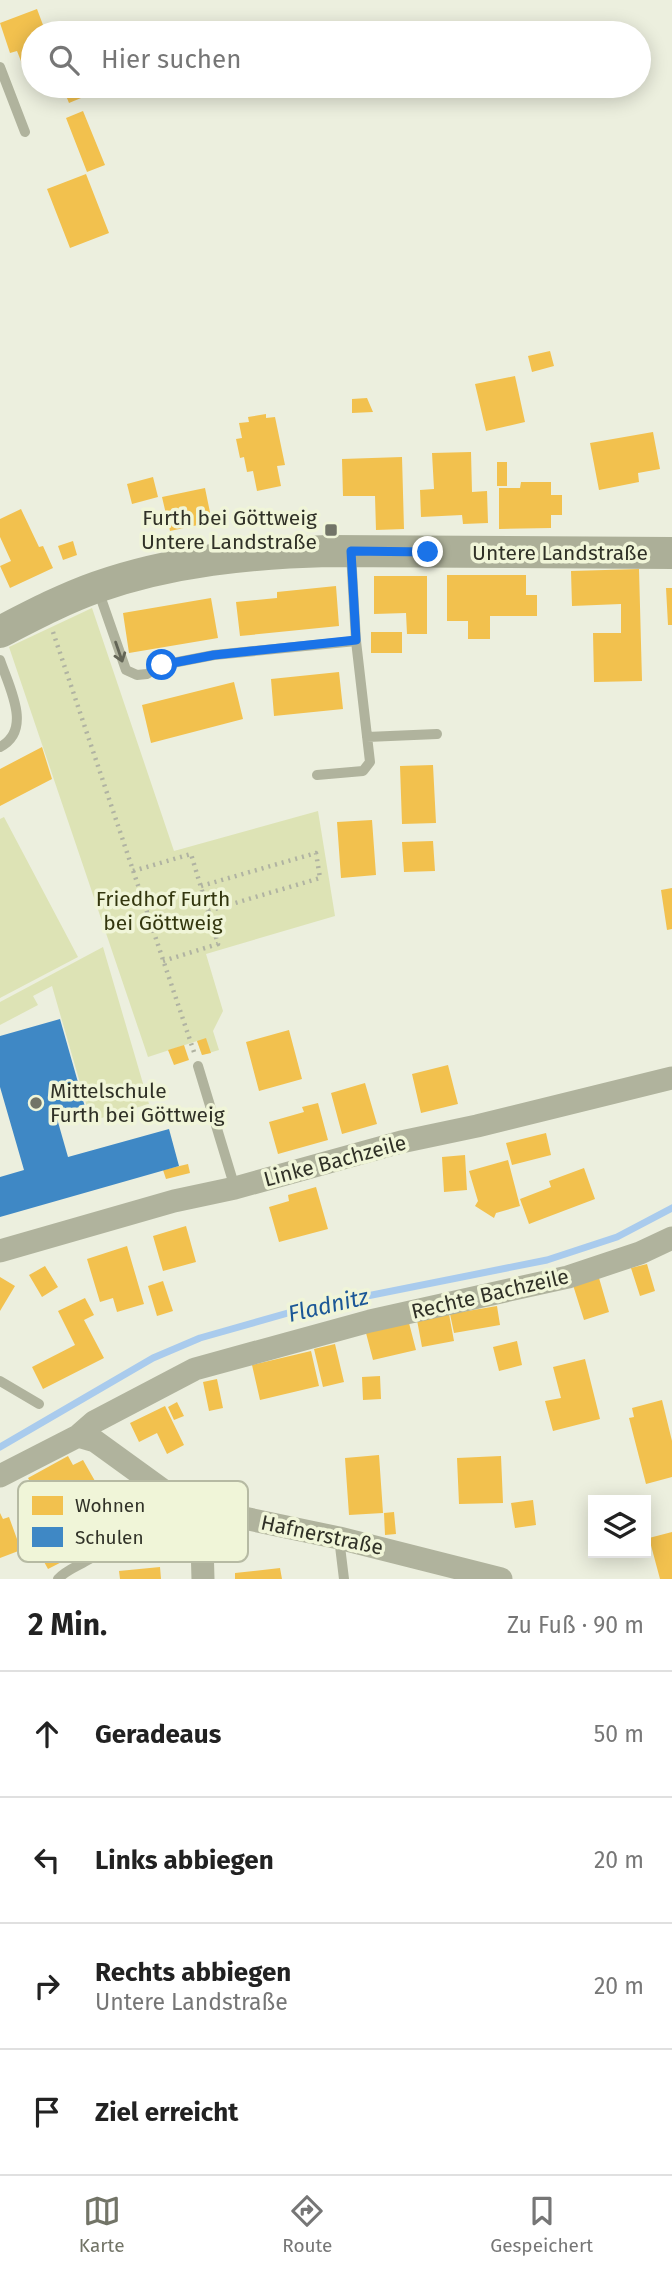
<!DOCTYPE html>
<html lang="de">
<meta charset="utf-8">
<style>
body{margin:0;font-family:"Fira Sans",sans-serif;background:#f2f2f2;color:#222}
.controls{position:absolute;right:21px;bottom:21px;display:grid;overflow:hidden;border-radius:0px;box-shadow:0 4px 18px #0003}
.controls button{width:63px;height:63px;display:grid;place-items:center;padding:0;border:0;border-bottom:2px solid #e0e0e0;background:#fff;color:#222;font:35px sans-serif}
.stop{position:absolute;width:21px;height:21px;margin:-16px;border:5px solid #1a73e8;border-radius:50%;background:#fff}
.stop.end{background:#1a73e8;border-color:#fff;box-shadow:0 2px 7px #0008}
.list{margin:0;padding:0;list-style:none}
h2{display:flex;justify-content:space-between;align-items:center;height:91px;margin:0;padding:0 28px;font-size:30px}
h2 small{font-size:23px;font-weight:400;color:#767676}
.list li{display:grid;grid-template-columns:46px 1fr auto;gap:21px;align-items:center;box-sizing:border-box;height:126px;padding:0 28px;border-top:2px solid #e0e0e0}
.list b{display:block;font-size:26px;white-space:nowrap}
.list p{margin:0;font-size:23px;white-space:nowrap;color:#767676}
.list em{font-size:23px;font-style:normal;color:#767676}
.icon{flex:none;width:38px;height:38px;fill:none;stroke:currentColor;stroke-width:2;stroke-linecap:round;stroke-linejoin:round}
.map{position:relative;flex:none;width:672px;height:1579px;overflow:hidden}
.search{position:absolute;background:#fff;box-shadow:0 4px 18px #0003;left:21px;right:21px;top:21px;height:77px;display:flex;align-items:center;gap:18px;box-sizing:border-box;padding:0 24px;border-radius:38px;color:#767676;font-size:26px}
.sheet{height:595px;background:#fff}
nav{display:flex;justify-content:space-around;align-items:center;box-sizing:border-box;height:98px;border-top:2px solid #e0e0e0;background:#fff;font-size:19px;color:#767676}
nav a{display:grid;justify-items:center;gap:4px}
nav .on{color:#727467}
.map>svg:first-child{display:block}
.green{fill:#dde3b5}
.homes{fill:#f2c14e}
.schools{fill:#3f88c5}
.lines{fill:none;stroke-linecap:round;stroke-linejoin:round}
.stream{stroke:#a9cbed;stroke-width:7}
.path{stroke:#b0b3a2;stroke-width:4.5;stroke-dasharray:2 5;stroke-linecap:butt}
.lane{stroke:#b0b39d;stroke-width:10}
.street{stroke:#b0b39d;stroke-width:23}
.secondary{stroke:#acaf98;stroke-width:32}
.oneway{stroke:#636556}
.route{stroke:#1a73e8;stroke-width:9}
.poi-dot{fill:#727467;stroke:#f0f5d8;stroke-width:2.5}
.labels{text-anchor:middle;stroke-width:7;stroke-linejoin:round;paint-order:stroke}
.poi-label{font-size:21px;fill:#303127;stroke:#f0f5d8;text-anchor:end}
.street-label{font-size:21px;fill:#303127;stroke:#f0f5d8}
.park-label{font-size:21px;fill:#33360e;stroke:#f0f5d8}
.water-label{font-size:23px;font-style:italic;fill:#1b5796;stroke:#f0f5d8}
.key{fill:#f0f5d8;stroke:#b6baa3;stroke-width:2}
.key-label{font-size:19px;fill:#303127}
</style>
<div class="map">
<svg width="672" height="1579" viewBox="0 0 672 1579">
<rect width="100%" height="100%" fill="#ecefde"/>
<path class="green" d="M92,608L174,851L318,811L335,916L206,954L223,1011L213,1031L219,1050L202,1055L197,1041L148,1057L9,647Z
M4,817L78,957L0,998V819Z
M103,947L149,1104L91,1121L52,986L33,996L38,1005L0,1025V1002Z"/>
<path class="homes" d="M37,9L46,33H33V77L28,79L17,51L10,53L0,23Z
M62,86H76L81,98L69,103Z
M83,111L105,165L87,172L66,118Z
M86,174L109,233L70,248L47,189Z
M550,351L554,366L532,372L528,356Z
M515,376L525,422L486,431L475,384Z
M367,398L373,412L352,413V399Z
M266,414V418L275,417L285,465L277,466L281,486L257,491L253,471L247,472L244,457L240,458L236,439L242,438L239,423L249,422L248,417Z
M653,432L660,469L638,473L639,482L599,490L590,443Z
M471,452L472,492L487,491L488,523L463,524L462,515L421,517L420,490L434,489L432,453Z
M402,457L404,529L376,530L375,496H343L342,459Z
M497,462H507V486H497Z
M153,477L158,497L132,504L127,484Z
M521,482H551V495H562V515H551V528L499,529V488H520Z
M205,488L212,522L170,531L162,497Z
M21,509L39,547L43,546L53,568L10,588L0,566L11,561L0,537V519Z
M73,541L77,555L63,560L58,546Z
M639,569L642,681L594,682L593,633H621V604L572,606L571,571Z
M447,575H526V595H537V616H490V639H468V621H447Z
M374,576H427V634H407L406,613L374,614Z
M336,586L339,626L240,636L236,602L277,598V592Z
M666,588H672V625H668Z
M211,598L218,638L129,653L123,613Z
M371,632H402V653H371Z
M339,672L343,709L274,716L271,679Z
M234,682L243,719L151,743L142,705Z
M42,747L52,779L0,806V769Z
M433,765L436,823L402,824L400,766Z
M372,820L376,875L341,878L337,822Z
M433,841L435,871L404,872L402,842Z
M672,888V929L667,930L661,890Z
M289,1030L302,1079L259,1091L246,1042Z
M206,1038L211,1053L202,1055L197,1041Z
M184,1045L189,1060L174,1065L168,1050Z
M448,1065L458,1104L421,1113L412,1074Z
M365,1083L377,1124L342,1134L331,1093Z
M318,1103L328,1140L278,1154L269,1122L304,1112L302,1107Z
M546,1133L551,1155L512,1165L506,1143Z
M465,1155L467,1190L444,1192L442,1157Z
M508,1160L520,1206L496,1213L494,1218L475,1206L478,1201L469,1171Z
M188,1164L190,1173L166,1179L163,1170Z
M584,1168L595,1199L529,1224L520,1199L551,1187L549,1181Z
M316,1187L328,1229L279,1242L269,1207L289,1201L288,1195Z
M186,1226L196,1262L163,1271L153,1236Z
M127,1246L144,1304L117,1312L113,1298L100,1302L87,1259Z
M647,1264L655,1291L640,1296L631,1268Z
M45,1266L58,1287L42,1297L29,1275Z
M0,1277L15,1286L0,1311Z
M599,1278L609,1312L584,1320L573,1285Z
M163,1281L173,1311L157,1316L148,1286Z
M85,1298L94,1315L84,1320L104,1358L43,1389L32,1367L75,1345L58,1311Z
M497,1306L500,1325L454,1333L450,1314Z
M449,1314L454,1341L422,1347L417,1320Z
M409,1323L416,1350L373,1360L366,1333Z
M517,1341L522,1365L499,1371L493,1347Z
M335,1344L344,1382L323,1387L314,1349Z
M311,1351L319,1386L260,1400L252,1365Z
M585,1359L600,1419L553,1431L545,1401L561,1398L553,1367Z
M380,1376L381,1399L363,1400L362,1377Z
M217,1379L223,1408L209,1411L203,1382Z
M662,1400L672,1441V1477L646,1484L629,1418L634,1417L632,1408Z
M177,1402L184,1416L174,1420L168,1407Z
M165,1406L184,1445L167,1454L157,1433L139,1442L130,1423Z
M379,1455L383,1513L349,1515L345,1458Z
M68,1456L73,1465L83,1460L95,1481L66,1496L61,1486L39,1498L28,1478Z
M501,1456L503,1503L459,1504L457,1458Z
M533,1500L536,1525L515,1528L511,1503Z
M92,1504L107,1532L85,1545L87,1549L48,1569L38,1551L76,1531L69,1517Z
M394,1512L396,1534L385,1535L384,1513Z
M0,1513L3,1519L9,1517L21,1550L0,1558Z
M672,1532V1579H660L649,1538Z
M160,1567L161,1579H120L119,1571Z
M280,1568L282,1579H235V1573Z"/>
<path class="schools" d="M60,1019L85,1107L56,1115L68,1157L169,1129L179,1166L0,1217V1177L24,1170L0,1087V1036Z"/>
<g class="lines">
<path class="stream" d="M0,1447L153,1358L200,1338L302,1309L547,1260L617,1237L672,1208"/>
<path class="path" d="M53,632L194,1052
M133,871L191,854L218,944L163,961
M201,886L316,853L320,878L208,911"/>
<path class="lane" d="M0,67L25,132
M98,590L126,670L137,675L147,674L162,665L214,655L356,641L351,553
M0,660C9,687 33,730 0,747
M367,737L437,734
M317,775L363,771L370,762L356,641
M198,1066L235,1188
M0,1381L39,1404
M339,1538L344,1579
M58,1579C65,1571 76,1567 86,1561C121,1541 159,1527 200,1525"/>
<path class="street" d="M0,1251L174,1201L235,1188L401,1142L477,1126L672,1078
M78,1436L95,1441L171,1496L201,1509L339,1538L501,1579
M0,1476L78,1436L94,1422L195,1369L370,1321L568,1277L640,1253L672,1238
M201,1509L203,1579"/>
<path class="secondary" d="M0,632C31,616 63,599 97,587C171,561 251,553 328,551L672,553"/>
</g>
<defs><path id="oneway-shaft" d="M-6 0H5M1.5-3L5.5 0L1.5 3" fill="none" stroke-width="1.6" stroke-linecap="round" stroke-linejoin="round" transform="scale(1.75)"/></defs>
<use class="oneway" href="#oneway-shaft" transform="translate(119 652) rotate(71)"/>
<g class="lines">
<path class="route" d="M162,665L214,655L356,640L351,551L428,552"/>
</g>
<g class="poi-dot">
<rect x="324" y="523" width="14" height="14" rx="3.5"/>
<circle cx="36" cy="1103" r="7"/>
</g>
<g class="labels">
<g class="poi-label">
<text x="317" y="525">Furth bei Göttweig<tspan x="317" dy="24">Untere Landstraße</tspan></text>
<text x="50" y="1098" text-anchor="start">Mittelschule<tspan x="50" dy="24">Furth bei Göttweig</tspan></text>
</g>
<g class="street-label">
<text x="560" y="560">Untere Landstraße</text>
<text transform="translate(335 1161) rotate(-15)" y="7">Linke Bachzeile</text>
<text transform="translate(490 1294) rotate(-13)" y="7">Rechte Bachzeile</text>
<text transform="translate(322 1535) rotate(12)" y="7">Hafnerstraße</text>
</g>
<g class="park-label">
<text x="163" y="906">Friedhof Furth<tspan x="163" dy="24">bei Göttweig</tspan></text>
</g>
<g class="water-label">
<text transform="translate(328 1305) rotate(-13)" y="8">Fladnitz</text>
</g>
</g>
<rect x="18" y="1481" width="230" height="81" rx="10" class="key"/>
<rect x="32" y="1496" width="31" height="19" fill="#f2c14e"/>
<rect x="32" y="1527" width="31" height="20" fill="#3f88c5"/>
<g class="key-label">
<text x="75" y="1512">Wohnen</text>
<text x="75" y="1544">Schulen</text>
</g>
</svg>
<div class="controls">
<button><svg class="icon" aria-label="layers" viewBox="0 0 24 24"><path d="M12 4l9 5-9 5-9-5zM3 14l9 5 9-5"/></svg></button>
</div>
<div class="stop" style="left:162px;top:665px"></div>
<div class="stop end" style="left:428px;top:552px"></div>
<div class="search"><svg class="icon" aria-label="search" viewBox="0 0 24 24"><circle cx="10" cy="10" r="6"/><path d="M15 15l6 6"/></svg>Hier suchen</div>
</div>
<section class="sheet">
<h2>2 Min.<small>Zu Fuß · 90 m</small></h2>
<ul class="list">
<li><svg class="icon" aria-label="ahead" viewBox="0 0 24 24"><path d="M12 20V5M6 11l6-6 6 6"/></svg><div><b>Geradeaus</b></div><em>50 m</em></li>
<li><svg class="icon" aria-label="left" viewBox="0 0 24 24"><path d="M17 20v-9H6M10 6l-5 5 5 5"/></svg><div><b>Links abbiegen</b></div><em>20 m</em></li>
<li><svg class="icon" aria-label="right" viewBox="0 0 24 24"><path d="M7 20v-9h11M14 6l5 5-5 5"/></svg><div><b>Rechts abbiegen</b><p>Untere Landstraße</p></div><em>20 m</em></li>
<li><svg class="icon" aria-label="arrive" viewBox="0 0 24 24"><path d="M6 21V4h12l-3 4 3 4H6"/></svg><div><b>Ziel erreicht</b></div></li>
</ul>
</section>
<nav>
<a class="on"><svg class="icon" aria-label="map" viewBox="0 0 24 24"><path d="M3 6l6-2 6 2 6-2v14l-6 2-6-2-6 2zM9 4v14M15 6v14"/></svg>Karte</a>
<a><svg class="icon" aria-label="directions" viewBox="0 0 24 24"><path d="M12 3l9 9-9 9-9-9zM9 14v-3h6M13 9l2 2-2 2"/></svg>Route</a>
<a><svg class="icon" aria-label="saved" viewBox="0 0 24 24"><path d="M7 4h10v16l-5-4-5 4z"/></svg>Gespeichert</a>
</nav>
